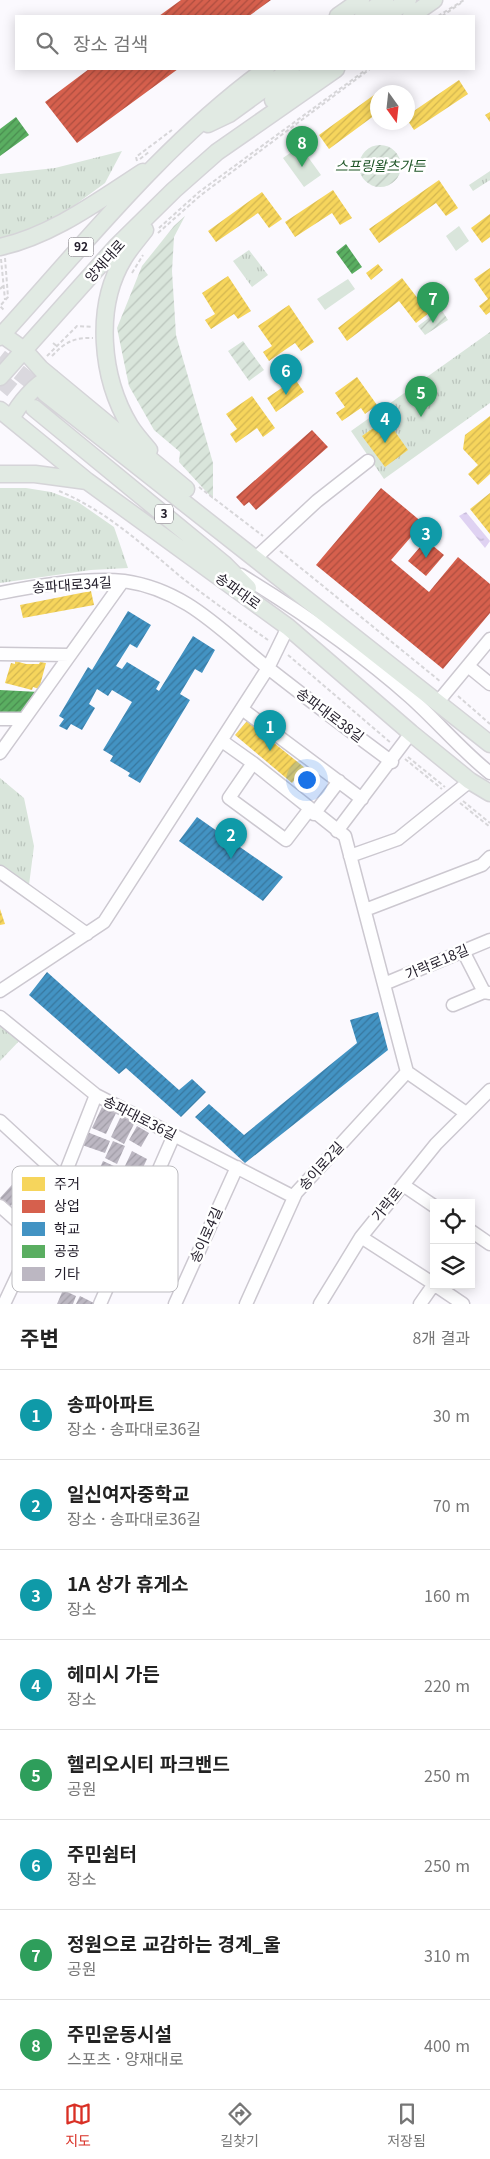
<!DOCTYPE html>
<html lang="ko">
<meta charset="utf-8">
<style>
body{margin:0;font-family:Georgia,"Noto Sans KR",serif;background:#f6f6f6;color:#222}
.controls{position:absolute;right:15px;bottom:15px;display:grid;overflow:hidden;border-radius:0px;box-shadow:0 2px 12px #0003}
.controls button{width:45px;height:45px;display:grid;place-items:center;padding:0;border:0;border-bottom:1px solid #e0e0e0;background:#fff;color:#222;font:25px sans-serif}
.compass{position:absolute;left:370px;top:85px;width:45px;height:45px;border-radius:50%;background:#fff;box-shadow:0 2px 12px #0003;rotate:165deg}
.you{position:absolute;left:306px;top:779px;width:18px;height:18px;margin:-12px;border:4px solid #fff;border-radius:50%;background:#1a73e8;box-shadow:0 0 0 8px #1a73e833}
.badge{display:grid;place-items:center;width:32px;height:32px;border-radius:50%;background:#d93025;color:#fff;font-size:16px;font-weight:700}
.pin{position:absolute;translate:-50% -41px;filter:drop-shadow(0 1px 2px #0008)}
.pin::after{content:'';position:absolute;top:26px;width:18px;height:15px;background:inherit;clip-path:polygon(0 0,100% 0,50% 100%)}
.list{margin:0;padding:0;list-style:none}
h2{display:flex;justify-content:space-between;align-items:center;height:65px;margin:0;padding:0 20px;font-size:21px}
h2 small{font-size:16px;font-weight:400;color:#767676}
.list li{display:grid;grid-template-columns:32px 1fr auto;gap:15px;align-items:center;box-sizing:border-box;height:90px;padding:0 20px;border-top:1px solid #e0e0e0}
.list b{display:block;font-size:19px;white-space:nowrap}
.list p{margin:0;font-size:16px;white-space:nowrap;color:#767676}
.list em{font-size:16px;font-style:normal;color:#767676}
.icon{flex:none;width:28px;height:28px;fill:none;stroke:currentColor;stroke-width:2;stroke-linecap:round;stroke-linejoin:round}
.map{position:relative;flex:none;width:490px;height:1304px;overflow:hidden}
.search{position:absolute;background:#fff;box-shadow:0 2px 12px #0003;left:15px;right:15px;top:15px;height:55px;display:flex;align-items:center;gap:12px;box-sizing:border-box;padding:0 18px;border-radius:0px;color:#767676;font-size:19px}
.sheet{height:785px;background:#fff}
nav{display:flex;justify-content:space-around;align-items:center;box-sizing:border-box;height:70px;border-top:1px solid #e0e0e0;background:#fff;font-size:14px;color:#767676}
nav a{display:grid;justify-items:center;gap:2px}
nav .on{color:#d93025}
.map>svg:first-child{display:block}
.grass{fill:#d9e5db}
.park{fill:url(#park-tufts)}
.garden{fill:url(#garden-furrows)}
.water{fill:url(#water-ripples)}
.homes{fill:url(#homes-hatch)}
.shops{fill:url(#shops-hatch)}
.schools{fill:url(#schools-hatch)}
.public{fill:url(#public-hatch)}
.building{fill:url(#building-hatch)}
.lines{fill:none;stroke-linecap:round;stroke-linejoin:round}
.major-tunnel{stroke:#dad8de;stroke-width:16;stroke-dasharray:16 8;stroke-linecap:butt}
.minor-casing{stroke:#ccc8d0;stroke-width:15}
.major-casing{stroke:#d5d4d8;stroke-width:19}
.path{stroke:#d7d6d9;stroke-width:2;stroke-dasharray:4 2.5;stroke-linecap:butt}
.minor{stroke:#fefeff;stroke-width:12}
.major{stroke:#e1eae3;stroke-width:16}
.labels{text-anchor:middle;stroke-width:5;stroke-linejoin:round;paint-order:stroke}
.shield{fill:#fff;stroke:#646069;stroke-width:1}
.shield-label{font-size:12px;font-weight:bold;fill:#211c29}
.park-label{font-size:14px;font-style:italic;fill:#1e5527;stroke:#fff}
.street-label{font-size:14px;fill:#211c29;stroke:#fff}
.key{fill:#fff;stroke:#bcbbbf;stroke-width:1}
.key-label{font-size:14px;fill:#211c29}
</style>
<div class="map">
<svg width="490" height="1304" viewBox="0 0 490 1304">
<defs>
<pattern id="park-tufts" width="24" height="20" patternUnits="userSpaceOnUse" patternTransform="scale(1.25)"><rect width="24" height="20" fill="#d9e5db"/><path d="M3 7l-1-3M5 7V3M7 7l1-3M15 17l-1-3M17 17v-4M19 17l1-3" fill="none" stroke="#bac4bc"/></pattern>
<pattern id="garden-furrows" width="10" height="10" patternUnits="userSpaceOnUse" patternTransform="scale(1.25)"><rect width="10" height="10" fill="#d9e5db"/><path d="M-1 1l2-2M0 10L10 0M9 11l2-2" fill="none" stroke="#bac4bc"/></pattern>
<pattern id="water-ripples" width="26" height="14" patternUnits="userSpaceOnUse" patternTransform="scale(1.25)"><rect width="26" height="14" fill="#dfd2f2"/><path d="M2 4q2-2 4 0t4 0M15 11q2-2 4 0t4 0" fill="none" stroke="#bfb4d0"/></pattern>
<pattern id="homes-hatch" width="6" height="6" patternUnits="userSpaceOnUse" patternTransform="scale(1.25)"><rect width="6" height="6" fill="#f6d55c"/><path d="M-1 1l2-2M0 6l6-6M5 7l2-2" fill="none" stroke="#d3b650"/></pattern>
<pattern id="shops-hatch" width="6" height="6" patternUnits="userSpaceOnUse" patternTransform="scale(1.25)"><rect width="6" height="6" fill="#d6604d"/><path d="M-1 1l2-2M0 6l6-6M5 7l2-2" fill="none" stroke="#ad4e40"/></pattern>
<pattern id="schools-hatch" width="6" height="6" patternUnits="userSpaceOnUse" patternTransform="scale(1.25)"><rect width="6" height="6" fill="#4393c3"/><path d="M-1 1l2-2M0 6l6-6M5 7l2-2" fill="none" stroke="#38779e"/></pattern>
<pattern id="public-hatch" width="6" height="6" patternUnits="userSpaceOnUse" patternTransform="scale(1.25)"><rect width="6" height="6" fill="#5aae61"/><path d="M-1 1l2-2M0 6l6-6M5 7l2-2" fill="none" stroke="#4a8d50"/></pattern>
<pattern id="building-hatch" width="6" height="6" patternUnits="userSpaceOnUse" patternTransform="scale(1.25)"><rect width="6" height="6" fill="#bcb7c2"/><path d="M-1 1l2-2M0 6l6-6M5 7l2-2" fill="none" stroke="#a19da7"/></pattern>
</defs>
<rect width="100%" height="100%" fill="#fbf9fe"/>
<path class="grass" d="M300,146L321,175L304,187L283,158Z
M459,226L469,241L456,251L446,236Z
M348,279L355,289L325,310L317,299Z"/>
<path class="park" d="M122,151L105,183L53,221L0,242V174L55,168Z
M490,171V180L473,191L469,185Z
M249,250L268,275L252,287L233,261Z
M490,332V403L384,479L351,431Z
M0,488H26L51,492L78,502L114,527L128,568L91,570L0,583Z
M0,778L24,798L34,846L29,885L0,865Z
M0,1022L21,1039L0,1061Z"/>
<path class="garden" d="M359 166a21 21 0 1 1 42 0a21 21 0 1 1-42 0Z
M185,216L174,237L172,271L176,335L213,463V499L179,462L180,452L154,430L129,386L117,328L142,266L174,226Z
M441,309L448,320L425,335L418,326Z
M243,341L264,370L249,381L228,351Z"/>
<path class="water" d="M466,512L490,541L485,548L459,516Z"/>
<path class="homes" d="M459,80L468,94L414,130L408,121V115Z
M378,92V119L375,115L329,149L319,135Z
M490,112V122L485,115Z
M380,122H390L383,127Z
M439,180L458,208L446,216L436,203L379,243L369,229Z
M333,190L352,218L340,225L332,213L295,237L285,222Z
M262,192L282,219L269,228L258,213L216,242L208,231Z
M490,214V237L482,243L471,228Z
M378,264L383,270L371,280L366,273Z
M490,268V312L486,315L479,306L488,299L474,279Z
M228,276L251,311L238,319L234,314L211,329L205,320L215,314L202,293Z
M402,278L429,313L416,323L399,301L347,341L338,328Z
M289,305L314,342L301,351L295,343L269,361L263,352L272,346L258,326Z
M357,377L377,405L365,414L361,408L342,421L336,413L345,407L335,393Z
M295,379L304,392L276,412L267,398Z
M252,396L275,428L263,437L257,428L236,443L230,434L237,429L226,414Z
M490,416V474L478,485L468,474L478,465L463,449L465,435Z
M386,419L408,450L385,467L362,436Z
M490,493V534L470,509Z
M91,591L94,605L23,618L20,605Z
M15,661L26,664H39L40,662L46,663L39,689L33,687L32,690L5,683L11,663L15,664Z
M247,721L305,768L292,783L235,735Z
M0,909L5,924L0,925Z"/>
<path class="shops" d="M181,0H271L249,16H159Z
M89,69H178L77,143L45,102Z
M312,430L328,447L256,510L249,502L244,506L236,497Z
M381,488L423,523L391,560L429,592L458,557L490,584V613L443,669L316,565Z
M426,540L444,555L426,576L408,561Z"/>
<path class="schools" d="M128,611L151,625L137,648L130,644L116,666L122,669L127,662L160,682L156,689L159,691L193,636L215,650L202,673L195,669L180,694L190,700L140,783L128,776L130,773L110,761L113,756L103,750L132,702L112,690L108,696L97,689L89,704L95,708L82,730L71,724L67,730L59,726L64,719L59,716L88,667L92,670Z
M197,817L283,877L263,901L179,841Z
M47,972L179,1090L192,1079L206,1092L181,1117L126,1068L119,1074L29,995Z
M378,1012L388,1050L245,1163L195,1117L209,1104L244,1135L357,1043L350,1020Z"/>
<path class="public" d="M16,117L29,135L0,156V129Z
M346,244L362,267L352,274L336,252Z
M0,690L39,692L21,717L0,716Z"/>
<path class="building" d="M102,1107L116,1113L106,1134L92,1128Z
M121,1116L135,1122L124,1144L111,1137Z
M137,1126L149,1133L141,1147L129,1140Z
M87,1132L110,1141L105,1153L82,1145Z
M113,1141L125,1146L117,1164L105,1158Z
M132,1151L147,1159L109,1241L93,1234Z
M103,1161L116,1167L107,1185L95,1179Z
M19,1177L29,1186L9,1208L0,1198Z
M95,1267L108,1273L99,1292L86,1286Z
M63,1290L76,1296L73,1304H57Z
M80,1296L94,1303V1304H76Z"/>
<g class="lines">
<path class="major-tunnel" d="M0,357L45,393
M0,380L34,408"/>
<defs>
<path id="minor" d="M261,553L317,501L368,461
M241,575C300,611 358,651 410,697C438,722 461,750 490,773
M0,593C35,586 89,577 124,581C187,590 221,631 268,668C309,700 350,731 392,762
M0,654L70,655
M468,666L490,684
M437,703L490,639
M242,709L362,799
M0,719H24
M222,741L253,763L345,836L407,1072
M0,753L123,581
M253,763L229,798L286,840L309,810
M314,814L339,781
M337,831L411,733
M350,856L398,839L470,781
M0,872L87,934
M365,910L482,865L490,857
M463,951L484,992
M384,984L490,940
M0,991L104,922L268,668L288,627
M453,1005L484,992L490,993
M0,1017L96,1095L294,1197
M407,1072L466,1113
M0,1121L63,1179
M403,1185L434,1206
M0,1206L35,1237
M471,1231L490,1244
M361,1237L434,1284L420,1304
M435,1285L463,1304
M4,1304L63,1179L96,1095
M100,1304L174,1135
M175,1304L237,1167
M246,1304L296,1193L407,1072
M320,1304L361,1237L436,1144L490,1090"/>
<path id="major" d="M338,16L361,0
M363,16L385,0
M386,16L408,0
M411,16L434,0
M273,100L315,69
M208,124L229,114L291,69
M145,230C138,239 130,248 124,258C94,307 101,378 130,426C135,434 142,442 149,450
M0,247C53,235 98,201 143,172
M0,333L24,350L41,369L186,489
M0,337C84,245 164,143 266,69
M0,377L116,247L174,190L217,152L336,69
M45,393L490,744
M34,408L224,564L248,588
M0,410L87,481L288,627L411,733L470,781L490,793
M11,419C19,404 35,384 51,377
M0,474H35L87,481"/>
</defs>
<use href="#minor" class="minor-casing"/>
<use href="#major" class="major-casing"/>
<path class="path" d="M438,16L464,0
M442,16L461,3
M140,159L150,151
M137,161L136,157L172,130
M159,228L199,192L367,69
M158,233L201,195L370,69
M5,258L8,297L0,306L5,311
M1,259L5,300
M132,273L143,255
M0,289L4,285
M53,343L58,347
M47,356L77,326L93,327
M52,356C64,343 74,337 93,338
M199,487L263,536
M59,491C105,510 143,545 181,577C209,599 239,620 268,640
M280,551L441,682
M288,655L391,743
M458,696L490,724
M408,757L445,787
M405,759L442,789
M463,801L490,823
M460,803L490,827"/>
<use href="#minor" class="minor"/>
<use href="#major" class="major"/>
</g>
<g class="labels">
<g class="shield">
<rect x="68.5" y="237.5" width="25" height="19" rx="4"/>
<rect x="155" y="504.5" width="18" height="19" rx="4"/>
</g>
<g class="shield-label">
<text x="81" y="251">92</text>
<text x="164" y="518">3</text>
</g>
<g class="park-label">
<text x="380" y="171">스프링왈츠가든</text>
</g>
<g class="street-label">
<text transform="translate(105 261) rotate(-48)" y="5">양재대로</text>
<text transform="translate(72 585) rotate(-4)" y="5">송파대로34길</text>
<text transform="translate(238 591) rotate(36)" y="5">송파대로</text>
<text transform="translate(330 715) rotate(37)" y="5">송파대로38길</text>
<text transform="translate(437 962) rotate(-23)" y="5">가락로18길</text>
<text transform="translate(140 1118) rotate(27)" y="5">송파대로36길</text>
<text transform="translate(321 1166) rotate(-48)" y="5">송이로2길</text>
<text transform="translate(387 1204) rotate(-51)" y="5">가락로</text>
<text transform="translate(206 1235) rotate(-66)" y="5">송이로4길</text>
</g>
</g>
<rect x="12" y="1166" width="166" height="126" rx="8" class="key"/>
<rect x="22" y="1177" width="23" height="14" fill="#f6d55c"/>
<rect x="22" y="1200" width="23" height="13" fill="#d6604d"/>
<rect x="22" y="1222" width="23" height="14" fill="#4393c3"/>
<rect x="22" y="1245" width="23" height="13" fill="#5aae61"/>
<rect x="22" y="1267" width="23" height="14" fill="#bcb7c2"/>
<g class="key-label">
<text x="54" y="1189">주거</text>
<text x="54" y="1211">상업</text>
<text x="54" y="1234">학교</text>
<text x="54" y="1256">공공</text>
<text x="54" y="1279">기타</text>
</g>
</svg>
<div class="controls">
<button><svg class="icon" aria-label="locate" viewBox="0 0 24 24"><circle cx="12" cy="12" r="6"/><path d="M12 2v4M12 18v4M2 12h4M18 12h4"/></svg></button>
<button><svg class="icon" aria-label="layers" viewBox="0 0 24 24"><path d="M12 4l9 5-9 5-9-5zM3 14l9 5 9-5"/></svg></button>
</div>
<svg class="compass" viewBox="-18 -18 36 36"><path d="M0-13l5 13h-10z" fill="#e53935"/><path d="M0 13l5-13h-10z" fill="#767676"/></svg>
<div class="you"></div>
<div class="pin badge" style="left:270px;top:751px;background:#0f9aa8">1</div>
<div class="pin badge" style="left:231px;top:859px;background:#0f9aa8">2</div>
<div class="pin badge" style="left:426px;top:558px;background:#0f9aa8">3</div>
<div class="pin badge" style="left:385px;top:443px;background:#0f9aa8">4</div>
<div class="pin badge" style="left:421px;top:417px;background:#2e9e5b">5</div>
<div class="pin badge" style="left:286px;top:395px;background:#0f9aa8">6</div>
<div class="pin badge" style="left:433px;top:323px;background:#2e9e5b">7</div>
<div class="pin badge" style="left:302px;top:167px;background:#2e9e5b">8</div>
<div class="search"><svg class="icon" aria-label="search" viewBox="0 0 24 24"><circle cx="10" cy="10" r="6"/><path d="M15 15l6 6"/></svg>장소 검색</div>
</div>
<section class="sheet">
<h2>주변<small>8개 결과</small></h2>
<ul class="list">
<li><span class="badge" style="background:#0f9aa8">1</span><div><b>송파아파트</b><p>장소 · 송파대로36길</p></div><em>30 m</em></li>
<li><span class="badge" style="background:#0f9aa8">2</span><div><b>일신여자중학교</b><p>장소 · 송파대로36길</p></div><em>70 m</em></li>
<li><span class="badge" style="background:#0f9aa8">3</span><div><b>1A 상가 휴게소</b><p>장소</p></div><em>160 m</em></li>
<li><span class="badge" style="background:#0f9aa8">4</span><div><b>헤미시 가든</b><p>장소</p></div><em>220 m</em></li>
<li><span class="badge" style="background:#2e9e5b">5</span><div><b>헬리오시티 파크밴드</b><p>공원</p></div><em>250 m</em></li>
<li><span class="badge" style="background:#0f9aa8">6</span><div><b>주민쉼터</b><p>장소</p></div><em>250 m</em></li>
<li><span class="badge" style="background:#2e9e5b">7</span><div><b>정원으로 교감하는 경계_울</b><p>공원</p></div><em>310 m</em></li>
<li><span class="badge" style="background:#2e9e5b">8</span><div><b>주민운동시설</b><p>스포츠 · 양재대로</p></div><em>400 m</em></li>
</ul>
</section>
<nav>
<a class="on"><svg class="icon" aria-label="map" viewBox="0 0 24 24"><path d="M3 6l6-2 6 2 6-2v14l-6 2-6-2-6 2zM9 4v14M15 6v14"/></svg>지도</a>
<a><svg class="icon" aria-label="directions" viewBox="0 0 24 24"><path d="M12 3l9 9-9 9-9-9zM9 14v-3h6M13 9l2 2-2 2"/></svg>길찾기</a>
<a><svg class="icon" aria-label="saved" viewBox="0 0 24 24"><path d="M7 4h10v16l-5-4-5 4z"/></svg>저장됨</a>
</nav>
